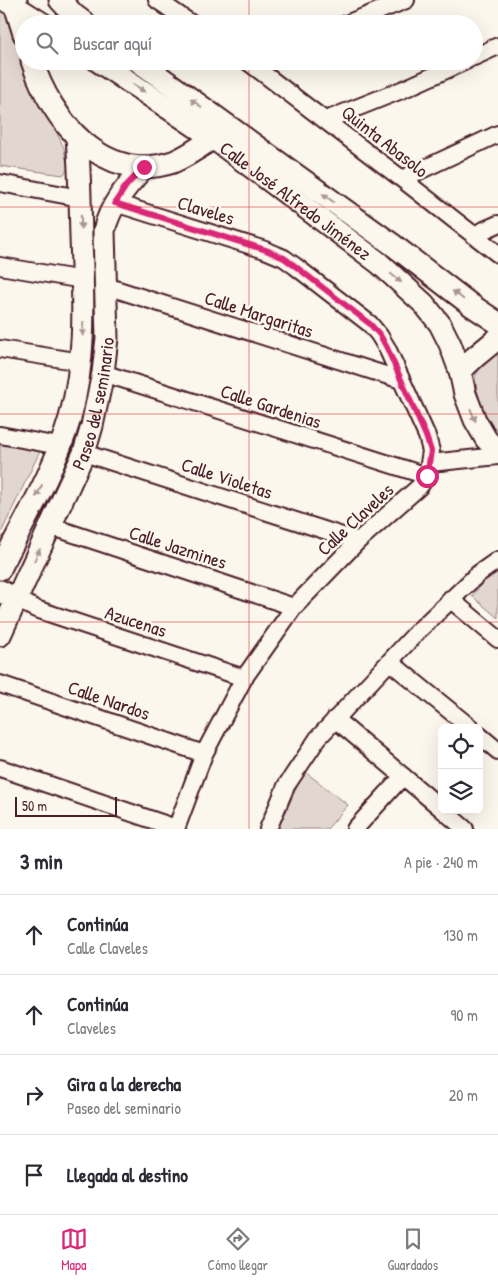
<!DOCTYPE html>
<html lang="es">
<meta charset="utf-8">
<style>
body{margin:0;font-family:"Patrick Hand",sans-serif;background:#f2f2f3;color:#2b2b33}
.controls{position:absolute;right:15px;bottom:15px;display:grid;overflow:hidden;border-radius:8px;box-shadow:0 5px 20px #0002}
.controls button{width:45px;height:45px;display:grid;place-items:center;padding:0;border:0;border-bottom:1px solid #e1e1e2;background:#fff;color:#2b2b33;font:25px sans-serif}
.scale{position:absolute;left:15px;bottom:12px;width:102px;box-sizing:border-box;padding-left:5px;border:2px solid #4a1f2b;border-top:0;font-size:14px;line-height:18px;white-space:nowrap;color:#4a1f2b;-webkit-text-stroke:4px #fbf7ec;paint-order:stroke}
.stop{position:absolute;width:15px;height:15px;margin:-11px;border:4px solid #db2777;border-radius:50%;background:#fff}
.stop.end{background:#db2777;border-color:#fff;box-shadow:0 1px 5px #0008}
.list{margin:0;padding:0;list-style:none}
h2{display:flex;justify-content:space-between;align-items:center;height:65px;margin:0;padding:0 20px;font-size:21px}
h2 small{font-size:16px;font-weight:400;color:#7c7c81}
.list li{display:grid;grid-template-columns:32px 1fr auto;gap:15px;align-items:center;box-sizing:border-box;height:80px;padding:0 20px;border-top:1px solid #e1e1e2}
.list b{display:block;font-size:19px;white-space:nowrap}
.list p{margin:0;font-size:16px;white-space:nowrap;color:#7c7c81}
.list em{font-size:16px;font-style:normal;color:#7c7c81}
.icon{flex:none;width:28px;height:28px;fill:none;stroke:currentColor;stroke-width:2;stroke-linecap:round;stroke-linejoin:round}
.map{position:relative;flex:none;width:498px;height:829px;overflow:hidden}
.search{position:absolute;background:#fff;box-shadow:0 5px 20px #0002;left:15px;right:15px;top:15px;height:55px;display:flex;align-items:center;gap:12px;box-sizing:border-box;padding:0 18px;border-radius:28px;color:#7c7c81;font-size:19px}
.sheet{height:385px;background:#fff}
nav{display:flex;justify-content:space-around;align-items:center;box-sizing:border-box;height:70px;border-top:1px solid #e1e1e2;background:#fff;font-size:14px;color:#7c7c81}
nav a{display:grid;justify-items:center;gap:2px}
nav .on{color:#db2777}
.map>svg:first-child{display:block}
.green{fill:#e2d7d0;stroke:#967b7e}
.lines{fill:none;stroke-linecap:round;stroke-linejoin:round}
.minor-casing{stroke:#4a1f2b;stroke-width:20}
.tertiary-casing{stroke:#4a1f2b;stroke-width:25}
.minor{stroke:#fbf7ec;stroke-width:16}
.tertiary{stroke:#fbf7ec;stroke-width:21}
.oneway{fill:#ab9695}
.route{stroke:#db2777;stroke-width:6}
.grid{fill:none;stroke:#d62828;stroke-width:1;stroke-opacity:0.55}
.labels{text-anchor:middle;stroke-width:5;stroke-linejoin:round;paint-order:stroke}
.street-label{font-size:19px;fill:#4a1f2b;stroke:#fbf7ec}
</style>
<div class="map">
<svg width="498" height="829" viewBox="0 0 498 829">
<rect width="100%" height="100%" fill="#fbf7ec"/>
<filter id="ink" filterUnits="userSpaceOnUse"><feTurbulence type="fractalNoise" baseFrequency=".02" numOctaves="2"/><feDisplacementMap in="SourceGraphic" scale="10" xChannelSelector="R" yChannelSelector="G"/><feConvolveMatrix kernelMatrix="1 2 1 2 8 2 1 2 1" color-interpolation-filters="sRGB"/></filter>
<g filter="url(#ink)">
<path class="green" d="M0,11L12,16L25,67L64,148L68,169L63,175L0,166Z
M498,348V432C485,421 476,393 475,376L487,358Z
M0,442L41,449L0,535Z
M498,569V618L472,596L488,576Z
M304,771L348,805L327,829H278Z"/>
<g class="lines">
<defs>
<path id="minor" d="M157,0L192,24
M346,24L406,0
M474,57L498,46
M247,61L402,179L498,254
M326,120L404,89L466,61
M402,179L498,134
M0,183L80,198
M115,203L265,250L284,258L295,266L370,324L379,335L387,348L427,436L431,451L427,476L419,487L358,541L294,607L244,678L204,754L176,829
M473,235L498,224
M0,266L83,280
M106,286L401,380
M0,349L81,362
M103,373L427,476
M0,435L59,446
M84,453L358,541
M430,463L498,456
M50,526L294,607
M16,599L36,609L244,678
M450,599L498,639
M390,662L471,728
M0,684L204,754
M335,719L442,809
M479,735L498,751
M0,768L176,828
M443,810L465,829
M268,829L286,786L318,738L418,631L478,574L498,560
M355,829L403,776"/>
<g id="tertiary">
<path d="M5,0L43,24"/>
<path d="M16,0L15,5L24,34"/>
<path d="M60,0L74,15L86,24"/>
<path d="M32,61C51,120 103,185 173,162C188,156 200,147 213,138"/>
<path id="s1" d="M98,61L213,138L379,263L424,304L440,324L450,344L460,371L465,394L475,420L486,439L498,452"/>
<path d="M138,61L393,245L471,305L498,323"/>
<path d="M460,371L475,357L498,338"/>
<path d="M0,569C24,521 55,470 70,418C87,355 83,300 81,237C80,204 80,171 77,138"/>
<path d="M0,591L16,599"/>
<path id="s2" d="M0,635L84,453L92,426L103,373L107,338L104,231C110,205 126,187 144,167"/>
</g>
</defs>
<use href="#minor" class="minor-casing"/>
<use href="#tertiary" class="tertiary-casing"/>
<use href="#minor" class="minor"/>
<use href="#tertiary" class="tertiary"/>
</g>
<defs><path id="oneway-solid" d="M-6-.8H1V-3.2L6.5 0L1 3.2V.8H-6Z" transform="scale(1.25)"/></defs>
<g class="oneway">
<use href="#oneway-solid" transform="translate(139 88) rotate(34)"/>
<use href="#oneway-solid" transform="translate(196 103) rotate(-144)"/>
<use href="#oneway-solid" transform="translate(328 198) rotate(-144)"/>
<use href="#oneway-solid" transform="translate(81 222) rotate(89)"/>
<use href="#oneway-solid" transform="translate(396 278) rotate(40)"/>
<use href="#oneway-solid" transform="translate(458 295) rotate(-142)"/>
<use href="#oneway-solid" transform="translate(83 329) rotate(92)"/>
<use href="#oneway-solid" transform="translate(473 415) rotate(68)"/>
<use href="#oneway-solid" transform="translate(39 491) rotate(116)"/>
<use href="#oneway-solid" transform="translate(37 555) rotate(-65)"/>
</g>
</g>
<g class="lines" filter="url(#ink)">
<path class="route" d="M144,167L126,186L115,203L266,250L284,258L295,266L370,324L380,335L387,348L426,436L431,451L427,476"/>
</g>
<path class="grid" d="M249,0V24M249,61V829M0,207H498M0,414H498M0,622H498"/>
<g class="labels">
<g class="street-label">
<text transform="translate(385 141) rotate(38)" y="7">Quinta Abasolo</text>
<text dy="7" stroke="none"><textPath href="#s1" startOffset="242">Calle José Alfredo Jiménez</textPath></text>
<text transform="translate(206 210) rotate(17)" y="7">Claveles</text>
<text transform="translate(259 314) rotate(18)" y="7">Calle Margaritas</text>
<text dy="7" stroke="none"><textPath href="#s2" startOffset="251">Paseo del seminario</textPath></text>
<text transform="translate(271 406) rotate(18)" y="7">Calle Gardenias</text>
<text transform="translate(227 478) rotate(18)" y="7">Calle Violetas</text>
<text transform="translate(355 519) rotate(-43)" y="7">Calle Claveles</text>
<text transform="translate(178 547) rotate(18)" y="7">Calle Jazmines</text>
<text transform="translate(136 621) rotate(18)" y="7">Azucenas</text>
<text transform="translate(109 700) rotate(19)" y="7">Calle Nardos</text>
</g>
</g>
</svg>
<div class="controls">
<button><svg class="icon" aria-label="locate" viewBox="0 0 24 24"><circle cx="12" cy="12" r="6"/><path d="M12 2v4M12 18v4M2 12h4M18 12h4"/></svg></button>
<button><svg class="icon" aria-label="layers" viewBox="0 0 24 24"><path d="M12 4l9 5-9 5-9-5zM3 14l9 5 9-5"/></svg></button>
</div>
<div class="scale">50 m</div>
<div class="stop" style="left:427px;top:476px"></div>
<div class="stop end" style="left:144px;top:167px"></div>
<div class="search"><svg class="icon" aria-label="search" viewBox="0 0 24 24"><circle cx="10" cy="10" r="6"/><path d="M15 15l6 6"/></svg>Buscar aquí</div>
</div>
<section class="sheet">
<h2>3 min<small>A pie · 240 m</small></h2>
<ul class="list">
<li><svg class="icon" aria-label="ahead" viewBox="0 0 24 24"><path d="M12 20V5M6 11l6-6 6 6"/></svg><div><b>Continúa</b><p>Calle Claveles</p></div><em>130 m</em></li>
<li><svg class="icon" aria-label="ahead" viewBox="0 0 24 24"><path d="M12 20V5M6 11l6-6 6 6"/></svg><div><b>Continúa</b><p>Claveles</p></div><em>90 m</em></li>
<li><svg class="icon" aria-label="right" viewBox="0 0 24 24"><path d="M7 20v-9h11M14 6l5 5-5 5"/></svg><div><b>Gira a la derecha</b><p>Paseo del seminario</p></div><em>20 m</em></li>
<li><svg class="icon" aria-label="arrive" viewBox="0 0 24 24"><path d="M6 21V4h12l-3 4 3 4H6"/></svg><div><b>Llegada al destino</b></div></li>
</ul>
</section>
<nav>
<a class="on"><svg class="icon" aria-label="map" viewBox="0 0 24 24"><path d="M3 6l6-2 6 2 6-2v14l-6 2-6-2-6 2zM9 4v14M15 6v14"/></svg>Mapa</a>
<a><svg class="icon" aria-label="directions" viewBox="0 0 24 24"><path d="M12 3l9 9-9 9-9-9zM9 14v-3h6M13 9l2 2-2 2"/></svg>Cómo llegar</a>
<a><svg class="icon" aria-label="saved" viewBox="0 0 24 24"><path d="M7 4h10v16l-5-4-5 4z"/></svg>Guardados</a>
</nav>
